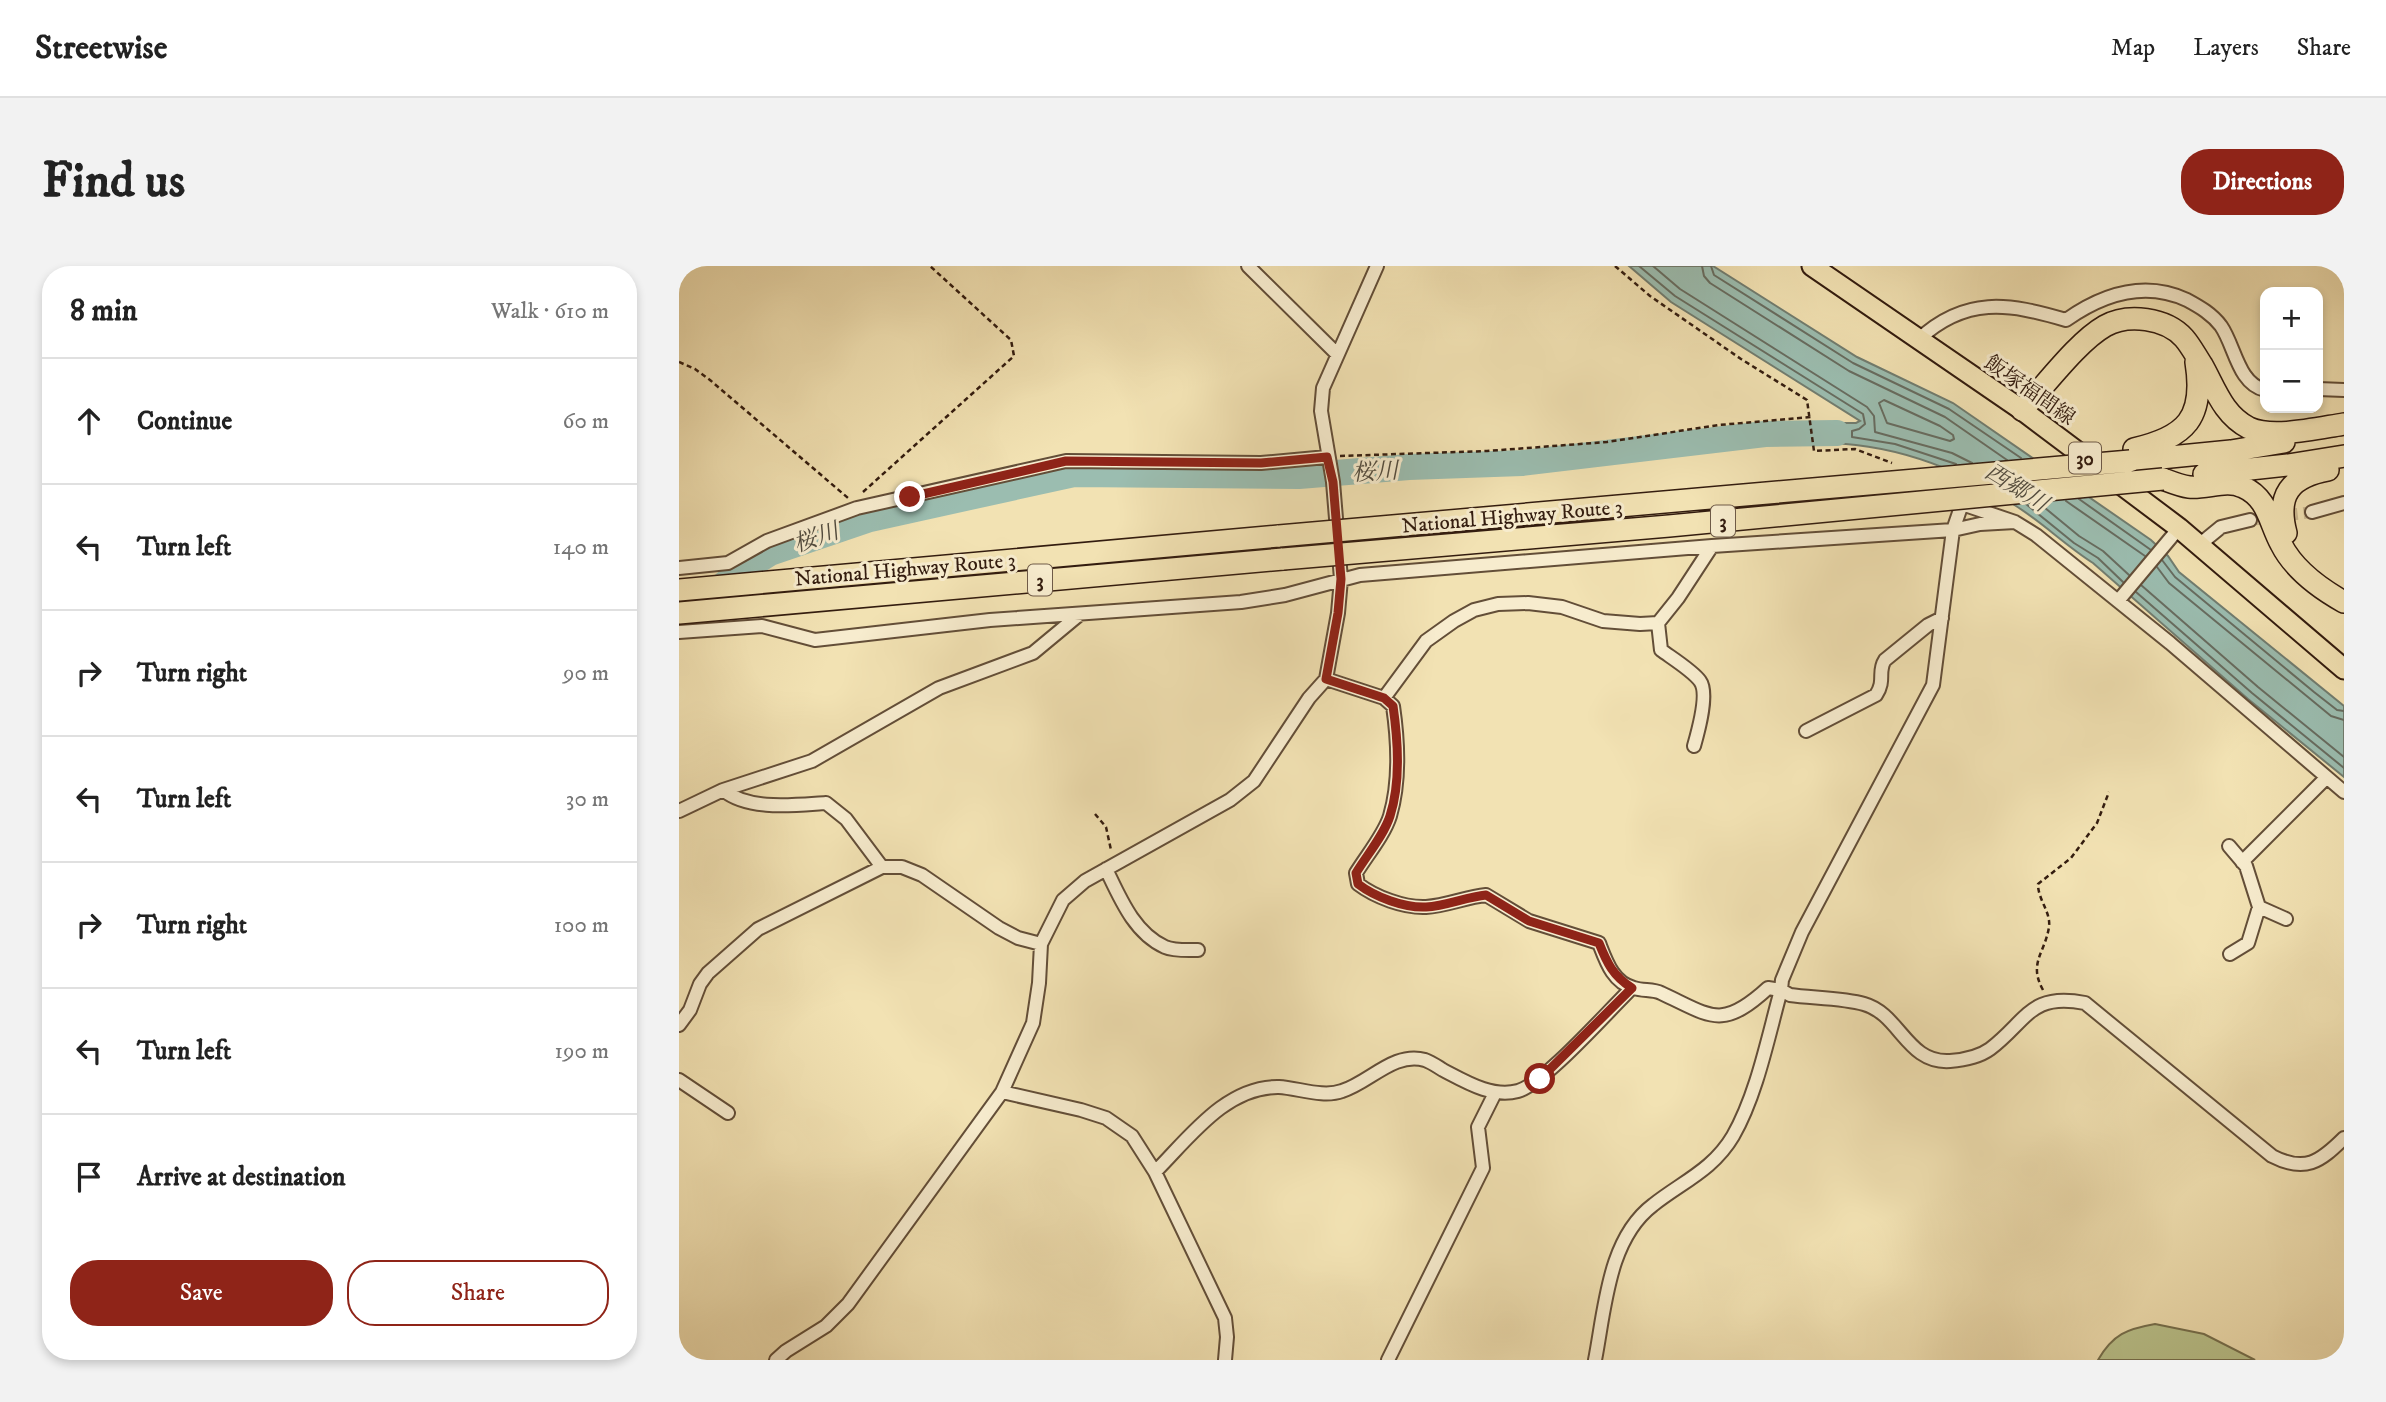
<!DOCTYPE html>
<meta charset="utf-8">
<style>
body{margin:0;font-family:"IM FELL DW Pica","Noto Serif JP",serif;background:#f2f2f2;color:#222}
.controls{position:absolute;right:21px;top:21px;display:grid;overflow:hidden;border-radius:14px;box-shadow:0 4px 10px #0003}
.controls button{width:63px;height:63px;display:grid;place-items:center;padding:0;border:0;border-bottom:2px solid #e0e0e0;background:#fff;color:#222;font:35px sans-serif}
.stop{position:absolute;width:21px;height:21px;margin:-16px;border:5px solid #8f2418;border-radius:50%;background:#fff}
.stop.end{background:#8f2418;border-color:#fff;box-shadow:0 2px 7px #0008}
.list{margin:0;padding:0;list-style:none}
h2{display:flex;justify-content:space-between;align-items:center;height:91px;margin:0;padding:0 28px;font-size:30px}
h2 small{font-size:23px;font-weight:400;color:#767676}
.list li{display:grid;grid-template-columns:46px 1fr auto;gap:21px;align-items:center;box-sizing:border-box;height:126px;padding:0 28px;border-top:2px solid #e0e0e0}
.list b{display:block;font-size:26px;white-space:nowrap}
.list em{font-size:23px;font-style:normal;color:#767676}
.actions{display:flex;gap:14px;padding:21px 28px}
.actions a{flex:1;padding:16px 0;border:2px solid #8f2418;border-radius:28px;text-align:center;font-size:24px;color:#8f2418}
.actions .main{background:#8f2418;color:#fff}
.icon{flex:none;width:38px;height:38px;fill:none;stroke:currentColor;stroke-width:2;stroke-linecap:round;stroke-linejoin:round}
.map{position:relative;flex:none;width:1665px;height:1094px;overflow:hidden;border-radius:28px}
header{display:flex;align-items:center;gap:42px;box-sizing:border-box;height:98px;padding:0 35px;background:#fff;border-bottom:2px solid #e0e0e0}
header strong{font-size:33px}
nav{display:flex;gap:38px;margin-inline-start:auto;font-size:24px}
.intro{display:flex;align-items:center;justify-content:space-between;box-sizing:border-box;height:168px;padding:0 42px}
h1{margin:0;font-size:49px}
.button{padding:18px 32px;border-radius:28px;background:#8f2418;color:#fff;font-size:24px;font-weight:700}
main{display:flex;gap:42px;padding:0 42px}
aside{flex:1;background:#fff;border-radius:28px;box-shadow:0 4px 10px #0003}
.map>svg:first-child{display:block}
.green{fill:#bac38c;stroke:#76704e;stroke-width:2}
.water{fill:#9bbdb0;stroke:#717d70;stroke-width:2}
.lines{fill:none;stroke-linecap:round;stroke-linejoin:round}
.shore{stroke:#676c60;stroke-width:2}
.river{stroke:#9bbdb0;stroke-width:26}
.minor-tunnel{stroke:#ccba92;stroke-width:12;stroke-dasharray:12 6;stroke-linecap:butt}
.minor-casing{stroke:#634e38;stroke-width:16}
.primary-casing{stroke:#331c0f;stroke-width:23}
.trunk-casing{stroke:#331c0f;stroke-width:24}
.path{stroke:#331c0f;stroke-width:2.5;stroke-dasharray:5 3.5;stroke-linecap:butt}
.minor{stroke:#f7ecce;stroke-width:12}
.primary{stroke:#f2e2b3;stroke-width:19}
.trunk{stroke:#f2e2b3;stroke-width:21}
.trunk-bridge-casing{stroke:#331c0f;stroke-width:24;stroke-linecap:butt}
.trunk-bridge{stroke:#f2e2b3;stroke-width:21}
.route{stroke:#8f2418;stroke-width:9}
.labels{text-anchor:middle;stroke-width:6;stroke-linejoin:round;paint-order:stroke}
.shield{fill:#f7ecce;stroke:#6e5a48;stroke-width:2}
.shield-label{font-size:19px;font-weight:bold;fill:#331c0f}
.street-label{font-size:21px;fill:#331c0f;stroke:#f7ecce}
.water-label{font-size:23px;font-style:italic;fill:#524c3f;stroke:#f7ecce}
</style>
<header>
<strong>Streetwise</strong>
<nav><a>Map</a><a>Layers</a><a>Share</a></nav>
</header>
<div class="intro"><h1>Find us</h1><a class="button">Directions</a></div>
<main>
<aside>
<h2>8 min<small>Walk · 610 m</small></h2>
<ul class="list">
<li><svg class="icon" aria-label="ahead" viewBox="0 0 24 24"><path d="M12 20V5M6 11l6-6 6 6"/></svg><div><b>Continue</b></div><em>60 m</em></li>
<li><svg class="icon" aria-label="left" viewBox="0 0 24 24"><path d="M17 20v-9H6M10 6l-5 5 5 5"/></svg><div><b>Turn left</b></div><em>140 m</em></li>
<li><svg class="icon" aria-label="right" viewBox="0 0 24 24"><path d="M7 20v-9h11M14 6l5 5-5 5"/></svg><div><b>Turn right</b></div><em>90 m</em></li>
<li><svg class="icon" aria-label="left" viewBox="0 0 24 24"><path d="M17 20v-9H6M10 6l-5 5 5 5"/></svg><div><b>Turn left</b></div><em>30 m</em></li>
<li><svg class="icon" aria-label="right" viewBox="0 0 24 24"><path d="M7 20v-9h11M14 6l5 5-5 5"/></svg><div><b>Turn right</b></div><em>100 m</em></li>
<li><svg class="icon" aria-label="left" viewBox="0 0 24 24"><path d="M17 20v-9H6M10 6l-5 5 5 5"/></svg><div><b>Turn left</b></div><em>190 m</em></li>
<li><svg class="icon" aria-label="arrive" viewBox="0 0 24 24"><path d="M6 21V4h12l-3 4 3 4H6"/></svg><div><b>Arrive at destination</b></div></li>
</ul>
<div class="actions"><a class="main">Save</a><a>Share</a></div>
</aside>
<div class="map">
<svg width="1665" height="1094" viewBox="0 0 1665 1094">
<rect width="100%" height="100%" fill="#f2e2b3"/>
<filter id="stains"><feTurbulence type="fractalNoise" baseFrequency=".00286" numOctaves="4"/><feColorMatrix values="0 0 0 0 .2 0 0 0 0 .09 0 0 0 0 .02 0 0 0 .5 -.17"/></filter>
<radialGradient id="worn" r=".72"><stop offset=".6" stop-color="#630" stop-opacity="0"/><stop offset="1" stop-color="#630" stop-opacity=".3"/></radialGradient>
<path class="green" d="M1476,1058L1525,1068L1576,1094H1419C1434,1068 1448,1063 1476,1058Z"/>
<path class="water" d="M950,0H1034L1178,91L1274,137L1472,274L1489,290L1500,306L1665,440V511L1569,433L1414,297C1387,280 1364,257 1337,240C1273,198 1202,174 1126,177L1122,157H1177L1181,155L992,36Z"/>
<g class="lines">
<path class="shore" d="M960,0L996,30L1184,148L1186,158L1180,163L1173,165V171L1216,178L1277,198
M974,0L1001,23L1188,141L1195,150L1196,166L1273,187L1293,197
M1023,0L1025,10L1031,17L1170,105L1266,151L1328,194
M1032,0L1035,9L1174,97L1270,143L1342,192
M1205,134L1261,160L1274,169L1275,173L1271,175L1208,157L1200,137Z
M1400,233L1472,284
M1387,235L1466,290
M1360,237L1400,270L1424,285L1450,309
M1347,238L1395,277L1419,292L1444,316
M1483,294L1496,311L1635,426L1658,444L1665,445
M1478,301L1490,317L1652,450L1665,454
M1462,319L1579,421L1665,491
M1457,326L1573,427L1665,502"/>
<path class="river" d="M0,355L55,310L91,287L191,253L395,208L620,210L730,201L843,197L1086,168L1158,167"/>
<path class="minor-tunnel" d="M1571,254L1633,246"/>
<defs>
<path id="minor" d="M569,0L658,88
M1239,74C1286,30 1330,37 1387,54C1424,28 1465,14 1508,34C1521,41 1533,48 1542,60C1556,80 1559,118 1586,124
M1639,123L1665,124
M1252,214L1269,223L1283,238L1336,256L1357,269L1491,377L1665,526
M1633,246L1665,237
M1520,279L1542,261L1571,254
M0,302L49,297L88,275L178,242L387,195L582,197L648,191
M1439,335L1500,262
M979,357L982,384C993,392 1014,405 1021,415C1030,427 1019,466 1015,480
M0,366L83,360L136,374L311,354L562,336L606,329L681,309L1033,280L1274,264L1301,258L1336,256
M647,413L705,432L714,440C719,474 721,516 711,550C705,569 688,589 677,607L679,618C696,631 725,642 747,641C767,640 787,631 807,629L850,655L920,677C927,695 934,717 955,722C964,725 974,723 982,727C1032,750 1042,765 1089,722L1102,724L1111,729C1132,732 1165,732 1185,738C1221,748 1228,798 1271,795C1284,794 1300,791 1311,783C1348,755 1351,726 1406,737L1593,890C1626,907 1641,896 1665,872
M705,432L747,375L775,355L795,344L819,338L849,337L883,341L924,355L961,358L979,357L999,332L1033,280
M1127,465L1197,429C1207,414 1198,406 1206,394L1249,359L1263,352
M44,524C70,545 115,539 147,537L167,553L203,601
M0,545L44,524L133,495L260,422L354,387L401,348
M1550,580L1567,600L1580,641L1569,677L1551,688
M1563,596L1647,512
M427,603C441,632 455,667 486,681C495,685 509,684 519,684
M1580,641L1607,653
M0,759L11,744L21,718L29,707L79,663L203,601H223L243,609L320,662L339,672L362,678
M0,814L49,847
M323,826L402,844L427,852L453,870L476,906L546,1052L548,1071L546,1094
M476,906C510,872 547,820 600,821C619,822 644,832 663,825C690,817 715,785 746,794C752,796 759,801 764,804C787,816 813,832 839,825C865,818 930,744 953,722
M97,1094L107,1085L147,1060L169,1038L323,826L354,757L360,717L362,678L384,634L406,615L551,534L575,515L630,432L647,413L659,347L662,313L654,216L642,145L644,122L698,0
M709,1094L804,902L799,861L816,827
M916,1094C926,1043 929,973 974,939C1003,916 1034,904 1054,870C1078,828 1089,771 1102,724L1103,714L1123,666L1254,419L1274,264L1283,238"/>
<path id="primary" d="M1133,0L1343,144L1500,262L1665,403"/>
<path id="trunk" d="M1343,144C1366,120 1398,76 1426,60C1449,47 1487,52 1505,72C1512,80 1517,90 1523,99C1536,122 1544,149 1570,162C1594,173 1639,162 1665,158
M1455,183C1507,171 1526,152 1517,96
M1451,195L1552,185L1605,176
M1525,208L1609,199L1665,190
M1484,213C1492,216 1502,220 1510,221C1527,223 1548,213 1564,221C1589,232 1590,256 1602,278C1615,304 1640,322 1665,336
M1607,267C1597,229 1611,211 1649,204
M0,324L600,270
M0,347L604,293"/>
</defs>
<use href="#minor" class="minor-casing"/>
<use href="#primary" class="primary-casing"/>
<use href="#trunk" class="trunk-casing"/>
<path class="path" d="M936,0L971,30L1062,93L1128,134L1135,185L1176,183L1213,197
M0,96L16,103L31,114L169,232
M661,190L808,185L928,176L1040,159L1132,151
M184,226L335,90L332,74L251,0
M416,548L427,561L432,584
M1364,724C1349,697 1366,687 1370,661C1372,646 1359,634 1359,618L1392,592L1418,557L1430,526"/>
<use href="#minor" class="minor"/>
<use href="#primary" class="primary"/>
<use href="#trunk" class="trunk"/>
<defs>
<path id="trunk-bridge" d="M600,270L1451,195
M604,293L990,260L1484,213"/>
</defs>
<use href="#trunk-bridge" class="trunk-bridge-casing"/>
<use href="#trunk-bridge" class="trunk-bridge"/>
</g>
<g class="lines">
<path class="route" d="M231,231L387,195L582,197L648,191L654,216L662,313L659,347L647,413L705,432L714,440C719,474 722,516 711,550C705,569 688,589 677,607L679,618C696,631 725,642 747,641C767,640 787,631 807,629L850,655L920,677C928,697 934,710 953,722L861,813"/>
</g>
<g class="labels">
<g class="shield">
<rect x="1390" y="176.5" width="32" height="31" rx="5"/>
<rect x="1032" y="239.5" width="24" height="31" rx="5"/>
<rect x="349" y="298.5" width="24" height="31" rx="5"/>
</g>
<g class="shield-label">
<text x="1406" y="199">30</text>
<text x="1044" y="262">3</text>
<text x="361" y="321">3</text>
</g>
<g class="street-label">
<text transform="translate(1351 124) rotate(35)" y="7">飯塚福間線</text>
<text transform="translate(833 250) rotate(-5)" y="7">National Highway Route 3</text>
<text transform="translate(226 303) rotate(-5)" y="7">National Highway Route 3</text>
</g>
<g class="water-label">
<text transform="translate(696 205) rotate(-3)" y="8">桜川</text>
<text transform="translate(1338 221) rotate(32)" y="8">西郷川</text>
<text transform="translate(137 271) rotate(-19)" y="8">桜川</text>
</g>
</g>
<rect width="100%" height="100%" filter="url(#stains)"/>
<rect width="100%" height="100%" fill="url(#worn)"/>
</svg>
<div class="controls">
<button>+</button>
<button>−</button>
</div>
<div class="stop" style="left:861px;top:813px"></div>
<div class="stop end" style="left:231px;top:231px"></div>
</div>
</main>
